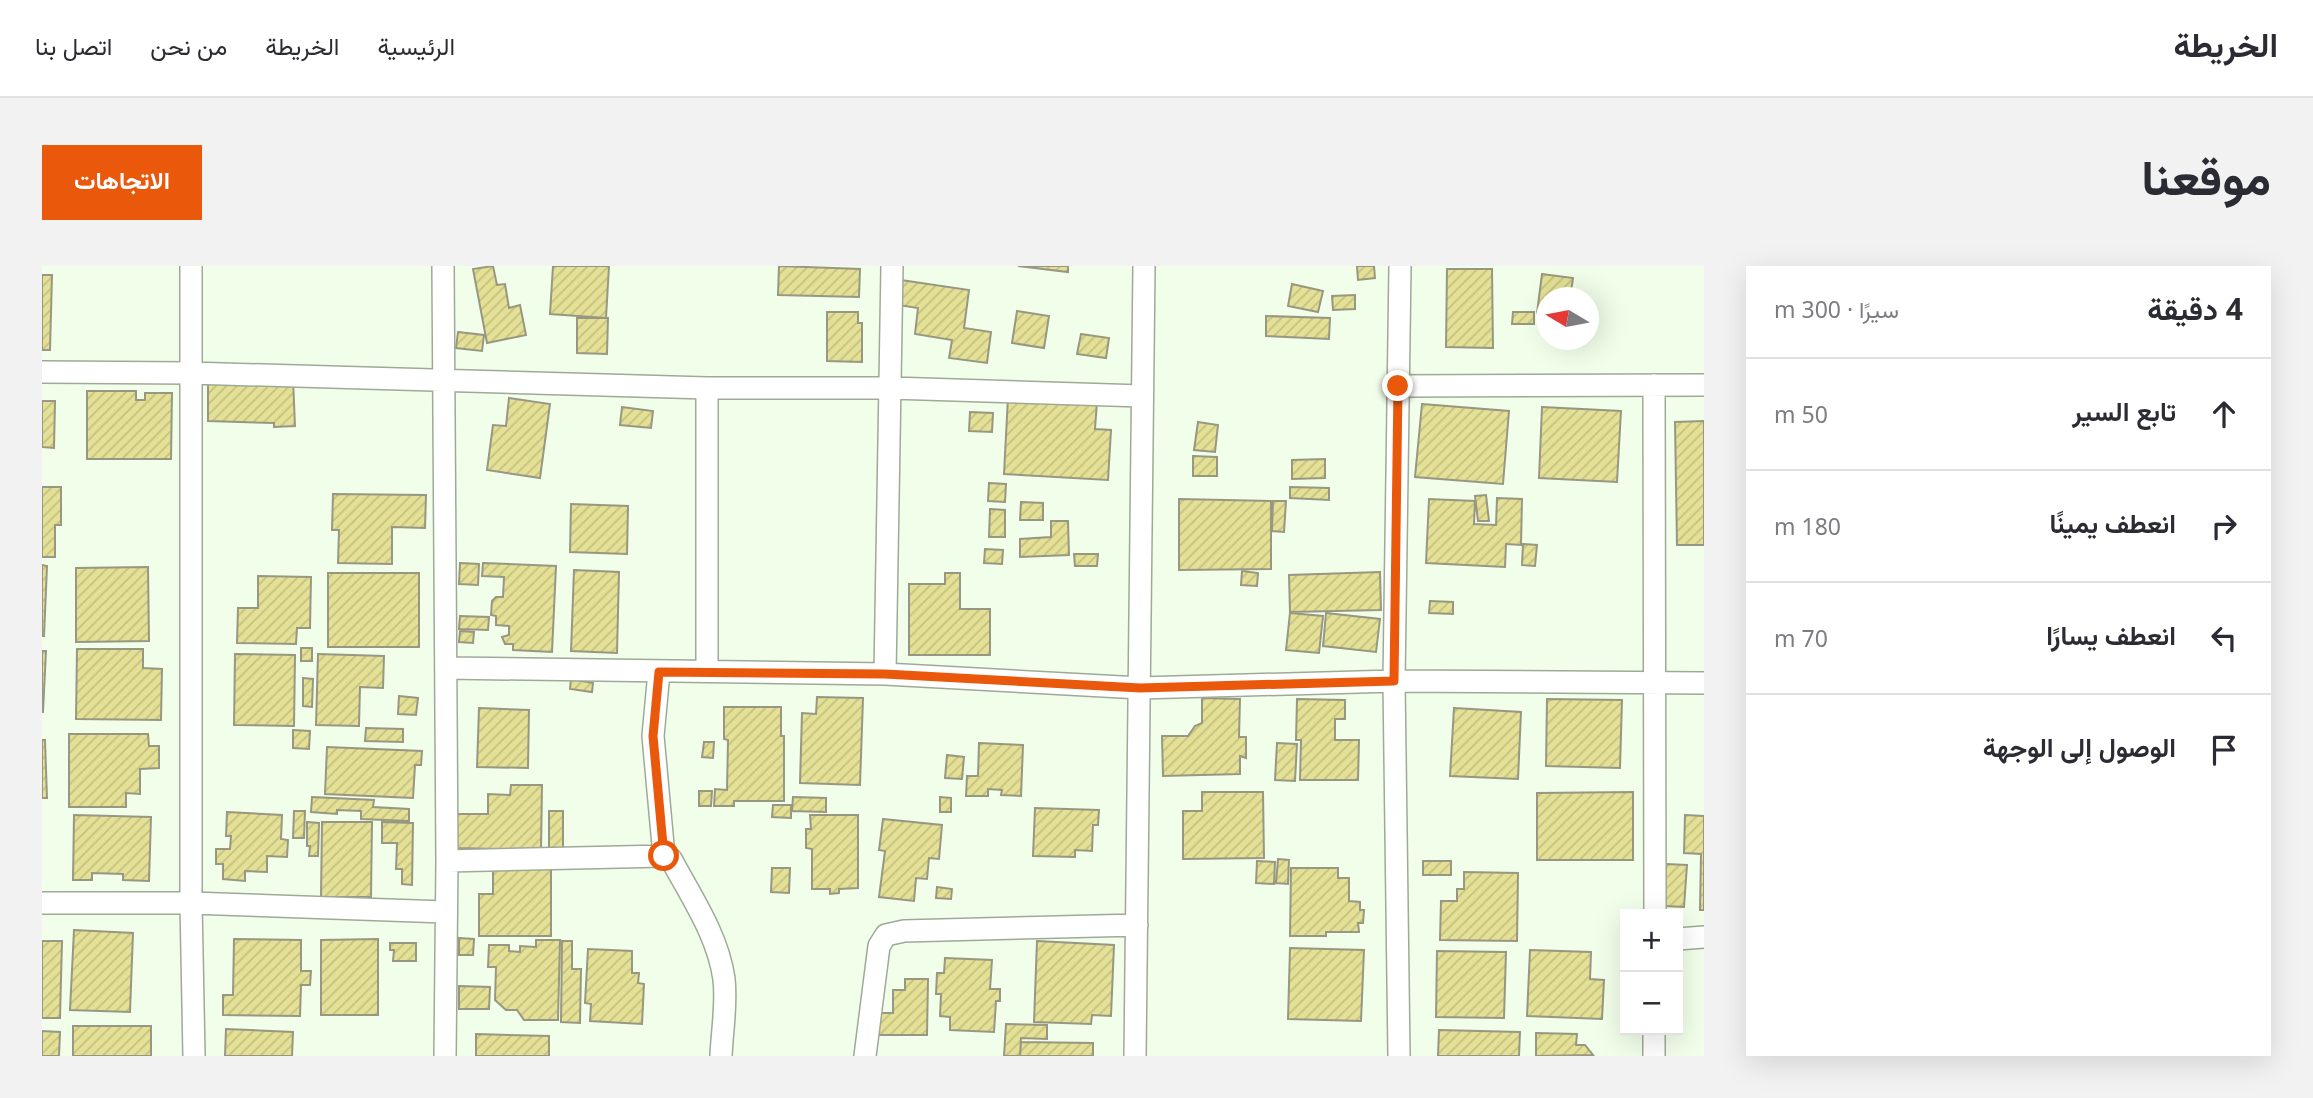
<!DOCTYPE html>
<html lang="ar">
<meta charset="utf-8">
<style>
body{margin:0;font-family:"Noto Sans",Vazirmatn,sans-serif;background:#f2f2f3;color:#2b2b33;direction:rtl}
.controls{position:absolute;right:21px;bottom:21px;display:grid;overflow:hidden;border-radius:0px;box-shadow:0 7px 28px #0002}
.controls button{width:63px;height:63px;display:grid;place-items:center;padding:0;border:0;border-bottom:2px solid #e1e1e2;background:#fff;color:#2b2b33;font:35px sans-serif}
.compass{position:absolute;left:1494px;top:21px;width:63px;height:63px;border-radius:50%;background:#fff;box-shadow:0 7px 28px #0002;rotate:280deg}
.stop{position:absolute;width:21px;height:21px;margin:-16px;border:5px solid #ea580c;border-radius:50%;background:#fff}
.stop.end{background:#ea580c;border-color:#fff;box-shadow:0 2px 7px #0008}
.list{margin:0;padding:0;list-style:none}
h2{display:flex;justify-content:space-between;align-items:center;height:91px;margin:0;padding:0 28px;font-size:30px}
h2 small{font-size:23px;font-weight:400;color:#7c7c81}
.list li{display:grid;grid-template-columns:46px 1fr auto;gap:21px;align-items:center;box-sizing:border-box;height:112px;padding:0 28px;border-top:2px solid #e1e1e2}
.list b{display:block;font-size:26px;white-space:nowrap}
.list em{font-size:23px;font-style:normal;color:#7c7c81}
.icon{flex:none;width:38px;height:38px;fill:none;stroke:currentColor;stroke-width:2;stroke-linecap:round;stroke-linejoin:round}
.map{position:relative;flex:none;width:1662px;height:790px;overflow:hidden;direction:ltr;border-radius:0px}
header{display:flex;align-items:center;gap:42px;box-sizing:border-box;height:98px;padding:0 35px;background:#fff;border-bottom:2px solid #e1e1e2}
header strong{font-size:33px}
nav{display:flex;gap:38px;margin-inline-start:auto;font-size:24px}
.intro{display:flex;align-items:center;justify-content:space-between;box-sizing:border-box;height:168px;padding:0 42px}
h1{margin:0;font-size:49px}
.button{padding:18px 32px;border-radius:0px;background:#ea580c;color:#fff;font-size:24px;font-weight:700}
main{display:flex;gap:42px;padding:0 42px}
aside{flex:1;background:#fff;border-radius:0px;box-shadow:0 7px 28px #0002}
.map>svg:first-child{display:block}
.building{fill:url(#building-hatch);stroke:#989782;stroke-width:2}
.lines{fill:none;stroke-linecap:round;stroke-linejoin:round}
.street-casing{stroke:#9eaa97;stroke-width:24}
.street{stroke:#fff;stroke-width:21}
.route{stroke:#ea580c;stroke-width:9}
</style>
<header>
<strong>الخريطة</strong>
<nav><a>الرئيسية</a><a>الخريطة</a><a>من نحن</a><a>اتصل بنا</a></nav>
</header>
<div class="intro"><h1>موقعنا</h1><a class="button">الاتجاهات</a></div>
<main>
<aside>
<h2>4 دقيقة<small>سيرًا · 300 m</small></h2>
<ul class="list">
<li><svg class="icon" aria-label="ahead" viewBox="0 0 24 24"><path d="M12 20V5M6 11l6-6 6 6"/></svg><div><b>تابع السير</b></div><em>50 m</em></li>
<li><svg class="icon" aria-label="right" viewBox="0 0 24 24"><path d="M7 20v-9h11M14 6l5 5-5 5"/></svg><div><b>انعطف يمينًا</b></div><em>180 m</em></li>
<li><svg class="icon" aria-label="left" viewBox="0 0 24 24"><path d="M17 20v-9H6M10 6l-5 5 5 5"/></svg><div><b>انعطف يسارًا</b></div><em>70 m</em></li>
<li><svg class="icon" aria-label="arrive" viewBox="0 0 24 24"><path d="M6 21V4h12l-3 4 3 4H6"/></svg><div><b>الوصول إلى الوجهة</b></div></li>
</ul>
</aside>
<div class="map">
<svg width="1662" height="790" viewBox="0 0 1662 790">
<defs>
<pattern id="building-hatch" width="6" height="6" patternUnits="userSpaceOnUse" patternTransform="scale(1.75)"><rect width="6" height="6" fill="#e4e095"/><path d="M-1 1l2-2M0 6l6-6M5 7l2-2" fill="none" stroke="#c4c181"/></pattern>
</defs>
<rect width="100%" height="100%" fill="#f1fee9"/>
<path class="building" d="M451,0L455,19L463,18L467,42L478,39L484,69L445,77L431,3Z
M511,0H567L564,52L508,48Z
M737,0L818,3L817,31L736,29Z
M976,0H1026V6Z
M1315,0H1332L1333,12L1316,14Z
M1405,3H1450L1451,82L1404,81Z
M1500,8L1531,12L1528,32H1504V49L1495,47Z
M0,9H10L8,84H0Z
M859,14L927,24L922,62L949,66L945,97L907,92L910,74L873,68L876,42L856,39Z
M1250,18L1281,25L1276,46L1246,40Z
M1313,29V43L1291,44L1290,30Z
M975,45L1007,50L1002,82L970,77Z
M785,46H816V57H820V96L785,95Z
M1471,46H1492V58H1470Z
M1224,50L1288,52L1287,73L1224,70Z
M535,52H566L565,88L535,87Z
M416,66L442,69L440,85L414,82Z
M1039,68L1067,72L1064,92L1035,88Z
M251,113L253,160L232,161V157L166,155V115Z
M45,125H94V134H103V127H130L129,193H45Z
M966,131L1055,136L1053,163L1069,164L1066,214L962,208Z
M467,132L508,138L498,212L445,204L451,159L464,160Z
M0,135H13L12,182L0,181Z
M1380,138L1467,145L1461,218L1373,211Z
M580,141L611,145L609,162L578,159Z
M1500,141L1579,145L1575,216L1497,212Z
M928,146L951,147L950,166L927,165Z
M1662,155V279H1635L1633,156Z
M1156,156L1176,159L1173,186L1152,184Z
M1151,190L1175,191V210H1151Z
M1283,193V212L1250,213V194Z
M947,217L964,218L963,236L946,235Z
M0,221H19V259H13V291H0Z
M1248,221L1287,222V234L1248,232Z
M291,228L384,229L383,262L350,261V298L296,297L297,264H290Z
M1444,229L1447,255H1436L1433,230Z
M1455,232L1480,233L1479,279L1464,278L1463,301L1384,297L1387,233L1433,235L1432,258L1454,259Z
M1137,233L1229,235V303L1137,304Z
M1231,235H1244L1242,266L1230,265Z
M979,236L1001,237V254H978Z
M529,238L586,240L585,288L528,286Z
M948,243L963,244V271H947Z
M1009,255H1026L1027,289L978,291V273L1009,271Z
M1481,278L1495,279L1493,300L1480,299Z
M943,283L961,284L960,298L942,297Z
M1032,288H1056L1055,300H1033Z
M418,297L437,298L436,319L417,318Z
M441,297L514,300L510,386L471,384V378H463L460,371L467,369V360L454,359V350L449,349L450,335L454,331H461L462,311L440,310Z
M0,299L5,300L2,370H0Z
M106,301L107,375L34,376V302Z
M532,304L577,306L575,387L529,385Z
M1200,305L1216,307L1215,320L1199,319Z
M1338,306L1339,344L1248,346L1247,309Z
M286,307H377V381H286Z
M903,307H918V343H948V389H867V318H903Z
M216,310L269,311L268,362H255L254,378L195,377L196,342H216Z
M1388,335L1411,336V348L1387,347Z
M1248,347L1281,350L1277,387L1244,384Z
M1284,347L1338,353L1334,386L1281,380Z
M418,350L447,351L446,364L417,363Z
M418,365L432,366L431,377L417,376Z
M259,382H270V395H259Z
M35,383H101V402L120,403L119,454L34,453Z
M0,385H4L1,446H0Z
M193,388L253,389L252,460L192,459Z
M276,388L342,390L341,422L318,421L317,460L274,459Z
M261,412L271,413L270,441L261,440Z
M529,413L551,417L550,426L528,423Z
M357,430L376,432L374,449L356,448Z
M775,431L821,432L818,519L758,517L760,447L774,448Z
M1160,432L1198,433L1197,471H1204V492L1198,490V508L1121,510L1120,470H1146L1153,460L1160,457Z
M1255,433L1303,434V453H1293V474H1317L1316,514H1258L1259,474H1254Z
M1505,433L1580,434L1578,502L1504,500Z
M682,441H739V470H742V535H692V540H672L673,523L685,524L686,474L682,473Z
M437,442L487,444L486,502L435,501Z
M1412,442L1479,446L1476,513L1408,510Z
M324,462L361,463V476L323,475Z
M251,464L268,465L267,483L251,482Z
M27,468H106L107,480H117V502L98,503V528L84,527V541H27Z
M0,474H3L5,532H0Z
M662,476H672L671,492L660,491Z
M937,477L981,479L979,530L959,529L960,524L946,523V530H924L925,510H936Z
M1235,477L1255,478L1253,515L1233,514Z
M285,481L380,485L379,499H373L371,532L283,528Z
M905,489L922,491L920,513L903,512Z
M469,519H500L499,584L412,582V548H446V528L468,529Z
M657,525H670L669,540H657Z
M1160,526H1221L1222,592L1141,593V545H1160Z
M1591,526V594H1495V527Z
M270,531L332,534L331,541L367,543V555L319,553V545L295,544V548L269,546Z
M751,531L784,532V546L750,545Z
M898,531L909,532V546H898Z
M731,539H749V552L730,551Z
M993,542L1057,544L1056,559H1051L1050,585L1033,584V591L991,590Z
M252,545H263L262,572H251Z
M507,545H521V587H507Z
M185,546L240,549L239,573L246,574L245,591L225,590V606L203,605V615L181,613V598H174V583H188L189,570H184Z
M32,549L109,551L107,615L81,614V608L50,607V614H31Z
M768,549H816V622L797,623V627L788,628V623H770V583L764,582V563H769Z
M1643,549L1662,550V644H1658L1659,588L1642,587Z
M841,553L900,559L897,593L887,592L885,613L874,612L872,635L837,631L843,585L837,584Z
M265,556L277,557L276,590H267L268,580H265Z
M280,556H330L329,631H279Z
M340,556L371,557L370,619L360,618V603H354L355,577H340Z
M1236,593L1247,594L1246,618L1234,617Z
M1215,595L1233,596L1232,618L1214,617Z
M1381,595H1409V609H1381Z
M451,597L475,603H509V670H437V628H451Z
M1624,598L1645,599L1642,641L1622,640Z
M730,602H748L747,627L729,626Z
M1249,602H1296V612H1307V635L1318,636V644H1322L1321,657H1316L1317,666H1284V670H1248Z
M1422,606L1476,607L1475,675L1398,674L1399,635H1415V623H1422Z
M895,621L910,623L909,633L894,632Z
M32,664L91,667L88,746L28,744Z
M417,672L432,673L431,689H417Z
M192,673L259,674V705H269L268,719H259L258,750L181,749V729H191Z
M336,673V749H279V674Z
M494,674H518L516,754H482L475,744H464L453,734L454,701H446L447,679H467V685L478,686V680L494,681Z
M0,675H20L18,752H0Z
M520,675H530V703H539L538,757L519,756Z
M995,675L1072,679L1069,750L1050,749L1049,758L992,756Z
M348,677H374V695H351L352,684H348Z
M1248,682L1322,684L1319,755L1246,753Z
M546,683L590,685V707H597L596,717L602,718L600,758L548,755L549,738L543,737Z
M1488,684L1549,686L1548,713L1562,714L1560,753L1485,750Z
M1395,685L1464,686L1462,752L1394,751Z
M903,692L950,694L948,723H958V735H954L952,766L908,764V751L898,750L899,728H894L895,707H902Z
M863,713H886L885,769H835L836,747H851V724H863Z
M417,720L448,721L447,743H417Z
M964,758L1005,759V773L979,772L978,790H962Z
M31,760H109V790H31Z
M184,763L251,766L250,790H183Z
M1397,764L1478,766L1477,790H1396Z
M0,765L18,766L17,790H0Z
M1494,767L1535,768L1534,779H1543L1551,789L1494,790Z
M434,768L507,770V790H434Z
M979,776L1051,777V790H978Z"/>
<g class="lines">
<defs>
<path id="street" d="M149,0V637L152,790
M401,0L405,595L403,790
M0,106L148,107L665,122H849L1100,130
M1612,119L1613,648
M1356,120L1662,119
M404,402L843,408L1098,422L1352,415L1662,417
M665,405V122
M617,406L611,470L622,590L629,593C650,632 676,670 682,713C685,738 680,765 679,790
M843,408L850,0
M405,595L622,590
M0,637H149L403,646
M1636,673L1662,671
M823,790L837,680L844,669L862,665L1095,659
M1093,790L1102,0
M1357,790L1352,415L1358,0
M1612,790V764"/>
</defs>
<use href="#street" class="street-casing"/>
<use href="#street" class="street"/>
</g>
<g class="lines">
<path class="route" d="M622,590L611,470L617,406L843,408L1098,422L1352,415L1356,120"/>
</g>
</svg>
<div class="controls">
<button>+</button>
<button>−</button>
</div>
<svg class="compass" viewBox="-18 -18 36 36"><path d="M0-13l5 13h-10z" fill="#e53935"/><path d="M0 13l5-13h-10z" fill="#7c7c81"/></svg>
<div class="stop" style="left:622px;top:590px"></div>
<div class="stop end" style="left:1356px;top:120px"></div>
</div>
</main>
